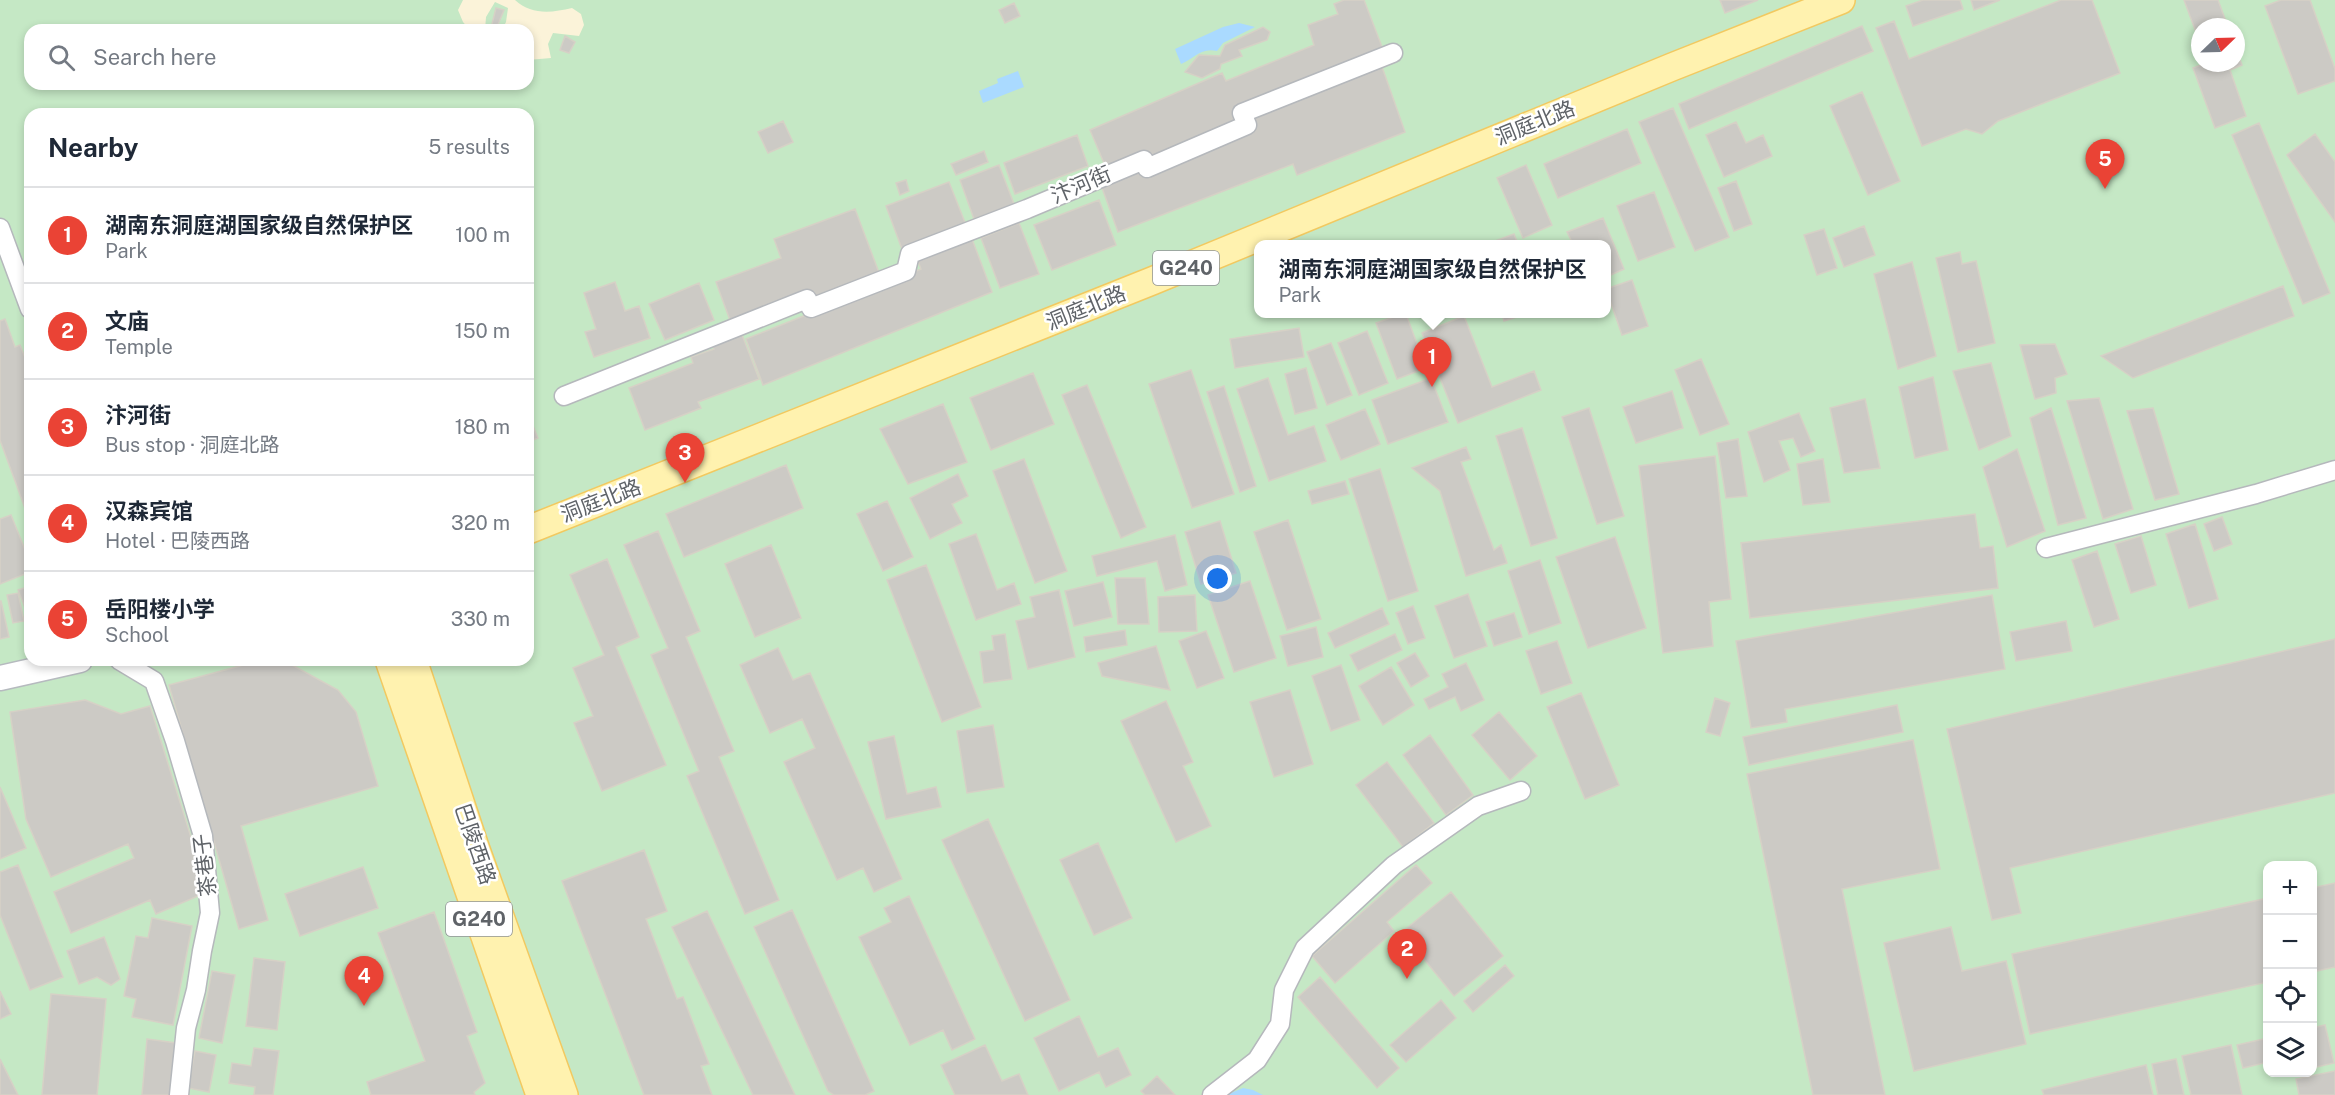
<!DOCTYPE html>
<meta charset="utf-8">
<style>
body{margin:0;font-family:"Public Sans","Noto Sans SC",sans-serif;background:#f2f2f3;color:#1f2937}
.controls{position:absolute;right:18px;bottom:18px;display:grid;overflow:hidden;border-radius:12px;box-shadow:0 3px 9px #0003}
.controls button{width:54px;height:54px;display:grid;place-items:center;padding:0;border:0;border-bottom:2px solid #e0e1e3;background:#fff;color:#1f2937;font:30px sans-serif}
.compass{position:absolute;left:2191px;top:18px;width:54px;height:54px;border-radius:50%;background:#fff;box-shadow:0 3px 9px #0003;rotate:67deg}
.you{position:absolute;left:1218px;top:579px;width:21px;height:21px;margin:-15px;border:4px solid #fff;border-radius:50%;background:#1a73e8;box-shadow:0 0 0 9px #1a73e833}
.badge{display:grid;place-items:center;width:39px;height:39px;border-radius:50%;background:#ea4335;color:#fff;font-size:20px;font-weight:700}
.pin{position:absolute;translate:-50% -50px;filter:drop-shadow(0 2px 3px #0008)}
.pin::after{content:'';position:absolute;top:32px;width:21px;height:18px;background:inherit;clip-path:polygon(0 0,100% 0,50% 100%)}
.popup{position:absolute;left:1254px;top:240px;width:357px;height:78px;box-sizing:border-box;display:grid;place-content:center;border-radius:12px;background:#fff;filter:drop-shadow(0 2px 4px #0005);font-size:20px;white-space:nowrap;color:#747a83}
.popup b{font-size:22px;color:#1f2937}
.popup::after{content:'';position:absolute;left:50%;top:100%;margin-left:-12px;border:12px solid transparent;border-top-color:#fff}
.list{margin:0;padding:0;list-style:none}
h2{display:flex;justify-content:space-between;align-items:center;height:78px;margin:0;padding:0 24px;font-size:26px}
h2 small{font-size:20px;font-weight:400;color:#747a83}
.list li{display:grid;grid-template-columns:39px 1fr auto;gap:18px;align-items:center;box-sizing:border-box;height:96px;padding:0 24px;border-top:2px solid #e0e1e3}
.list b{display:block;font-size:22px;white-space:nowrap}
.list p{margin:0;font-size:20px;white-space:nowrap;color:#747a83}
.list em{font-size:20px;font-style:normal;color:#747a83}
.icon{flex:none;width:33px;height:33px;fill:none;stroke:currentColor;stroke-width:2;stroke-linecap:round;stroke-linejoin:round}
.map{position:relative;flex:none;width:2335px;height:1095px;overflow:hidden}
.search{position:absolute;background:#fff;box-shadow:0 3px 9px #0003;left:24px;top:24px;width:510px;height:66px;display:flex;align-items:center;gap:15px;box-sizing:border-box;padding:0 21px;border-radius:18px;color:#747a83;font-size:22px}
.panel{position:absolute;background:#fff;box-shadow:0 3px 9px #0003;left:24px;top:108px;width:510px;height:558px;border-radius:18px}
.map>svg:first-child{display:block}
.green{fill:#c5e8c5;fill-rule:evenodd}
.sand{fill:#fbf3d9}
.water{fill:#aadaff}
.building{fill:#cccac5;stroke:#d6d1c6;stroke-width:1.5}
.lines{fill:none;stroke-linecap:round;stroke-linejoin:round}
.street-casing{stroke:#b5b8bc;stroke-width:21}
.secondary-casing{stroke:#b6babf;stroke-width:27}
.primary-casing{stroke:#f2c960;stroke-width:30}
.street{stroke:#fff;stroke-width:18}
.secondary{stroke:#fff;stroke-width:24}
.primary{stroke:#fff2af;stroke-width:27}
.labels{text-anchor:middle;stroke-width:5;stroke-linejoin:round;paint-order:stroke}
.shield{fill:#fff;stroke:#8f9295;stroke-width:1.5}
.shield-label{font-size:20px;font-weight:bold;fill:#5f6368}
.street-label{font-size:21px;fill:#5f6368;stroke:#fff}
</style>
<div class="map">
<svg width="2335" height="1095" viewBox="0 0 2335 1095">
<rect width="100%" height="100%" fill="#f1efe8"/>
<path class="green" d="M0,0H2335V1095H0ZM2200,27H2236V63H2200ZM30,30H528V84H30ZM30,114H528V660H30ZM1258,244H1606V314H1258ZM2268,866H2312V1072H2268Z"/>
<path class="sand" d="M463,0H515C531,15 551,13 572,8L581,14L584,25L579,36L553,33L548,44L551,58L528,60V30H502L506,22L508,8L495,2L486,17L485,30H470L463,22L458,10Z"/>
<path class="water" d="M1239,23L1255,27L1223,43L1217,51C1201,47 1195,58 1181,64L1175,49L1223,27Z
M1018,71L1024,87L983,103L979,91L998,83L997,79Z
M1243,1088L1253,1090L1263,1095H1226Z"/>
<path class="building" d="M1344,0H1364L1384,52L1241,119L1147,159L1107,170L1090,130L1222,73L1226,81L1314,45L1308,25L1338,14L1334,4Z
M1720,0H1758L1725,13Z
M1923,0H1960L1963,9L1913,26L1906,6Z
M1971,0H2000L1974,10Z
M2061,0H2092L2120,73L1998,121L1982,134L1966,129L1922,146L1876,28L1894,21L1909,59Z
M2184,0H2218L2228,27H2200V43Z
M2281,0H2310L2335,69V81L2298,94L2265,6Z
M1014,3L1020,16L1005,23L999,10Z
M496,8L504,10L497,27L492,24Z
M1862,26L1873,51L1689,129L1679,104Z
M1263,27L1270,32L1267,40L1239,50L1242,56L1221,64L1220,69L1202,78L1185,72L1199,55L1220,56L1225,45Z
M565,36L575,42L569,53L560,50Z
M2236,50L2242,65L2230,70L2246,116L2215,128L2193,68L2206,63H2236Z
M1381,64L1405,132L1297,175L1293,164L1118,232L1101,185L1142,169L1248,115Z
M1862,92L1900,181L1868,195L1830,106Z
M1673,108L1729,237L1695,251L1639,122Z
M783,121L793,142L768,153L758,132Z
M1736,122L1746,143L1763,135L1772,156L1724,177L1706,135Z
M2259,123L2330,293L2303,304L2232,135Z
M1627,129L1641,163L1558,198L1544,164Z
M2315,134L2335,162V222L2287,155Z
M1077,135L1088,166L1015,194L1004,163Z
M984,151L988,162L956,175L951,164Z
M999,165L1014,204L974,219L960,180Z
M1526,165L1552,225L1523,238L1497,178Z
M906,180L909,191L900,195L896,183Z
M1736,181L1752,224L1734,231L1718,188Z
M949,182L966,225L902,249L886,206Z
M1654,192L1675,247L1638,261L1617,206Z
M1099,200L1116,245L1052,270L1034,225Z
M855,209L881,278L813,303L731,323L716,282L781,258L774,239Z
M1603,218L1624,269L1606,277V244H1573L1567,232Z
M1019,223L1039,274L1000,288L981,238Z
M1864,226L1875,255L1844,267L1833,238Z
M1824,229L1837,268L1817,275L1804,235Z
M1514,234L1518,244H1487Z
M972,239L992,292L763,385L746,339L921,269L917,259Z
M1960,252L1962,264L1976,261L1995,343L1958,352L1936,258Z
M1912,262L1936,356L1898,369L1874,274Z
M1632,280L1648,326L1622,335L1606,289Z
M615,282L625,311L639,306L650,338L594,357L585,332L596,329L584,293Z
M699,283L714,320L665,340L649,304Z
M2283,286L2294,316L2133,378L2101,356Z
M1402,314H1406L1426,368L1397,379L1376,323Z
M1502,314H1527L1504,321Z
M1464,316L1492,387L1534,371L1541,390L1458,423L1422,333Z
M5,319L15,347L20,345L28,365H30V509L26,511L0,440V321Z
M739,327L759,379L698,402L701,408L645,430L629,388L693,363L691,357L714,349L709,338Z
M1299,328L1304,357L1235,368L1230,339Z
M1367,331L1388,383L1359,395L1338,343Z
M1331,343L1352,395L1327,405L1307,352Z
M2055,344L2067,374L2055,378L2056,393L2035,399L2020,345Z
M1701,359L1729,424L1700,435L1675,370Z
M1991,363L2011,436L1979,450L1953,371Z
M1306,368L1317,408L1295,414L1285,374Z
M1191,370L1234,494L1192,508L1149,384Z
M1033,373L1054,424L991,450L970,398Z
M1933,377L1948,450L1915,458L1899,387Z
M1268,378L1288,435L1314,426L1326,461L1269,481L1237,389Z
M1431,378L1448,422L1388,444L1372,400Z
M1087,385L1146,527L1121,538L1062,395Z
M1224,386L1256,486L1240,492L1207,392Z
M1672,391L1683,428L1636,443L1623,407Z
M2099,398L2133,509L2103,519L2067,401Z
M1865,399L1880,468L1844,473L1830,408Z
M943,404L967,462L908,484L880,429Z
M1589,408L1624,516L1597,524L1562,417Z
M2051,408L2086,518L2058,525L2030,418Z
M2153,408L2179,494L2155,500L2127,411Z
M1365,409L1380,444L1341,460L1326,425Z
M1799,413L1815,451L1801,457L1793,438L1779,441L1790,470L1764,482L1748,432Z
M528,414L538,438L528,442Z
M1522,428L1557,538L1531,546L1496,436Z
M1738,439L1747,496L1726,498L1717,443Z
M1466,447L1471,459L1461,462L1494,550L1501,545L1507,563L1466,576L1440,491L1412,468Z
M2017,449L2045,531L2007,547L1983,467Z
M1715,456L1731,599L1709,602L1713,646L1663,653L1639,466Z
M1024,459L1067,571L1035,583L993,471Z
M1823,459L1830,502L1803,505L1797,464Z
M786,465L803,508L684,557L666,514Z
M1380,469L1418,591L1388,601L1349,479Z
M958,474L968,496L952,504L962,523L930,539L910,498Z
M1345,481L1349,494L1312,504L1308,491Z
M887,501L913,557L883,571L857,514Z
M1975,514L1980,548L1993,546L1998,588L1750,618L1741,543Z
M11,515L30,562V572L0,584V519Z
M2222,517L2232,544L2214,551L2204,524Z
M1288,520L1321,619L1287,630L1254,532Z
M1220,521L1236,573L1201,584L1185,532Z
M2195,524L2218,599L2189,608L2166,534Z
M658,531L700,631L686,637L734,751L719,757L779,900L745,914L687,776L699,771L651,655L668,648L624,545Z
M976,534L997,590L1014,583L1021,604L976,620L949,544Z
M1175,535L1187,585L1165,591L1157,561L1097,576L1092,556Z
M2141,536L2156,585L2131,593L2115,544Z
M1615,537L1646,628L1588,648L1556,557Z
M771,545L801,618L755,637L725,564Z
M2097,551L2119,619L2094,627L2072,560Z
M607,559L639,637L616,647L666,765L602,791L574,723L593,716L573,668L604,655L570,575Z
M1540,560L1561,623L1529,634L1508,571Z
M926,565L981,707L942,722L887,580Z
M1115,578H1145L1149,624H1118Z
M1250,581L1276,658L1234,672L1208,595Z
M1103,582L1112,617L1074,626L1065,591Z
M30,586V620L18,590Z
M1059,590L1075,657L1028,669L1016,621L1035,617L1030,597Z
M18,593L24,621L13,623L7,595Z
M1468,594L1487,646L1454,658L1435,606Z
M1195,595L1197,631L1159,632L1158,597Z
M1992,595L2005,669L1785,709L1787,722L1751,728L1736,641Z
M1,601L9,637L0,639V601Z
M1413,606L1425,638L1408,644L1396,613Z
M1382,608L1389,624L1335,648L1328,633Z
M1514,613L1522,637L1494,646L1486,622Z
M2066,621L2072,651L2016,661L2010,632Z
M1316,627L1323,657L1288,666L1280,636Z
M1125,630L1127,645L1086,652L1084,637Z
M1206,631L1224,678L1197,688L1179,641Z
M1005,634L1012,679L984,683L980,652L994,650L992,636Z
M1395,634L1402,650L1358,671L1350,655Z
M2335,639V793L2010,868L2021,913L1992,920L1947,729Z
M1557,641L1572,683L1541,694L1526,651Z
M1156,646L1170,690L1102,676L1098,663Z
M778,648L793,680L810,673L902,879L874,892L863,868L837,880L784,762L815,748L802,719L770,733L740,665Z
M1415,653L1429,676L1411,687L1397,663Z
M262,660H283L338,690L356,712L378,786L241,826L268,920L239,929L169,685Z
M1466,663L1484,700L1461,711L1455,697L1429,709L1424,699L1448,687L1442,674Z
M1341,665L1360,720L1331,731L1312,676Z
M1391,667L1414,705L1383,725L1359,686Z
M1290,690L1313,764L1274,777L1250,702Z
M1581,693L1619,785L1585,799L1547,707Z
M1715,698L1730,703L1720,736L1706,732Z
M85,700L121,714L150,706L199,863L198,896L156,914L150,900L71,933L54,892L134,858L128,844L51,877L26,819L10,712Z
M1166,701L1193,762L1183,766L1211,826L1176,842L1121,721Z
M1897,705L1903,732L1749,765L1743,737Z
M1499,712L1537,756L1510,780L1472,735Z
M993,725L1004,787L967,793L957,731Z
M1430,735L1473,795L1446,815L1403,755Z
M894,736L907,794L936,787L941,807L886,819L868,742Z
M1913,740L1940,869L1842,889L1885,1095H1813L1747,774Z
M1387,762L1434,823L1403,847L1356,785Z
M0,787L26,848L0,859Z
M988,819L1070,1000L1025,1021L942,840Z
M1098,843L1132,918L1094,935L1060,860Z
M644,850L667,911L646,919L677,999L683,997L709,1064L701,1066L712,1095H644L562,881Z
M18,865L63,977L30,990L0,915V872Z
M1416,865L1432,883L1387,922L1394,931L1335,983L1312,956Z
M363,867L378,908L300,936L285,894Z
M2335,883V967L2312,972V888Z
M1451,892L1503,956L1454,996L1402,932Z
M909,896L975,1039L952,1050L943,1030L910,1045L859,937L891,922L884,908Z
M2268,898V982L2030,1034L2012,954Z
M792,910L874,1091L865,1095H834L828,1091L754,927Z
M707,911L795,1095H753L672,927Z
M434,912L477,1032L467,1036L485,1083L474,1092L475,1095H371L367,1082L425,1061L378,933Z
M152,918L192,926L173,1025L132,1017L136,999L124,996L136,936L148,938Z
M1951,927L1962,971L2006,961L2026,1044L1914,1071L1884,943Z
M104,937L120,979L111,985L97,977L79,984L67,951Z
M254,958L285,962L277,1030L246,1026Z
M1505,965L1514,976L1473,1012L1464,1001Z
M212,971L235,975L222,1043L199,1038Z
M1320,977L1399,1068L1377,1088L1298,997Z
M0,991L11,1014L0,1019Z
M51,994L106,999L97,1095H42Z
M1441,1000L1456,1018L1406,1062L1390,1045Z
M1079,1016L1098,1057L1118,1048L1131,1075L1106,1087L1099,1072L1059,1091L1034,1038Z
M2325,1025L2334,1063L2312,1068V1028Z
M2268,1038V1062L2243,1068L2237,1045Z
M147,1039L176,1043L172,1095H142Z
M985,1045L1002,1081L1019,1074L1028,1095H955L941,1065Z
M2231,1045L2242,1095H2191L2182,1056Z
M254,1048L279,1051L273,1095H254L255,1087L229,1083L232,1063L251,1066Z
M195,1051L216,1055L209,1092L188,1088Z
M0,1059L18,1095H0Z
M2176,1059L2184,1095H2158L2152,1064Z
M2146,1065L2153,1095H2044L2042,1090Z
M2335,1071V1095H2299L2296,1079Z
M1157,1076L1175,1095H1145L1141,1091Z"/>
<g class="lines">
<defs>
<path id="street" d="M0,228L30,309
M564,396L807,299L811,308L906,271L910,254L1027,209L1144,160L1147,168L1247,125L1242,113L1393,53
M2046,548L2256,494L2335,470
M119,660L154,681L175,741L203,836L210,913L202,951L196,990L186,1028L179,1095
M1212,1095L1257,1060L1280,1024L1284,990L1305,948L1394,865L1478,806L1521,791"/>
<path id="secondary" d="M0,678L80,660"/>
<path id="primary" d="M528,530L1152,281L1672,67L1841,0
M389,660L540,1095
M413,660L474,844L564,1095"/>
</defs>
<use href="#street" class="street-casing"/>
<use href="#secondary" class="secondary-casing"/>
<use href="#primary" class="primary-casing"/>
<use href="#street" class="street"/>
<use href="#secondary" class="secondary"/>
<use href="#primary" class="primary"/>
</g>
<g class="labels">
<g class="shield">
<rect x="1153" y="251" width="66" height="34" rx="4.5"/>
<rect x="446" y="902" width="66" height="34" rx="4.5"/>
</g>
<g class="shield-label">
<text x="1186" y="275">G240</text>
<text x="479" y="926">G240</text>
</g>
<g class="street-label">
<text transform="translate(1535 123) rotate(-22)" y="7">洞庭北路</text>
<text transform="translate(1081 185) rotate(-23)" y="7">汴河街</text>
<text transform="translate(1086 308) rotate(-22)" y="7">洞庭北路</text>
<text transform="translate(601 501) rotate(-21)" y="7">洞庭北路</text>
<text transform="translate(475 844) rotate(71)" y="7">巴陵西路</text>
<text transform="translate(205 865) rotate(-97)" y="7">茶巷子</text>
</g>
</g>
</svg>
<div class="controls">
<button>+</button>
<button>−</button>
<button><svg class="icon" aria-label="locate" viewBox="0 0 24 24"><circle cx="12" cy="12" r="6"/><path d="M12 2v4M12 18v4M2 12h4M18 12h4"/></svg></button>
<button><svg class="icon" aria-label="layers" viewBox="0 0 24 24"><path d="M12 4l9 5-9 5-9-5zM3 14l9 5 9-5"/></svg></button>
</div>
<svg class="compass" viewBox="-18 -18 36 36"><path d="M0-13l5 13h-10z" fill="#e53935"/><path d="M0 13l5-13h-10z" fill="#747a83"/></svg>
<div class="you"></div>
<div class="pin badge" style="left:1432px;top:387px">1</div>
<div class="popup"><b>湖南东洞庭湖国家级自然保护区</b>Park</div>
<div class="pin badge" style="left:1407px;top:979px">2</div>
<div class="pin badge" style="left:685px;top:483px">3</div>
<div class="pin badge" style="left:364px;top:1006px">4</div>
<div class="pin badge" style="left:2105px;top:189px">5</div>
<div class="search"><svg class="icon" aria-label="search" viewBox="0 0 24 24"><circle cx="10" cy="10" r="6"/><path d="M15 15l6 6"/></svg>Search here</div>
<section class="panel">
<h2>Nearby<small>5 results</small></h2>
<ul class="list">
<li><span class="badge">1</span><div><b>湖南东洞庭湖国家级自然保护区</b><p>Park</p></div><em>100 m</em></li>
<li><span class="badge">2</span><div><b>文庙</b><p>Temple</p></div><em>150 m</em></li>
<li><span class="badge">3</span><div><b>汴河街</b><p>Bus stop · 洞庭北路</p></div><em>180 m</em></li>
<li><span class="badge">4</span><div><b>汉森宾馆</b><p>Hotel · 巴陵西路</p></div><em>320 m</em></li>
<li><span class="badge">5</span><div><b>岳阳楼小学</b><p>School</p></div><em>330 m</em></li>
</ul>
</section>
</div>
